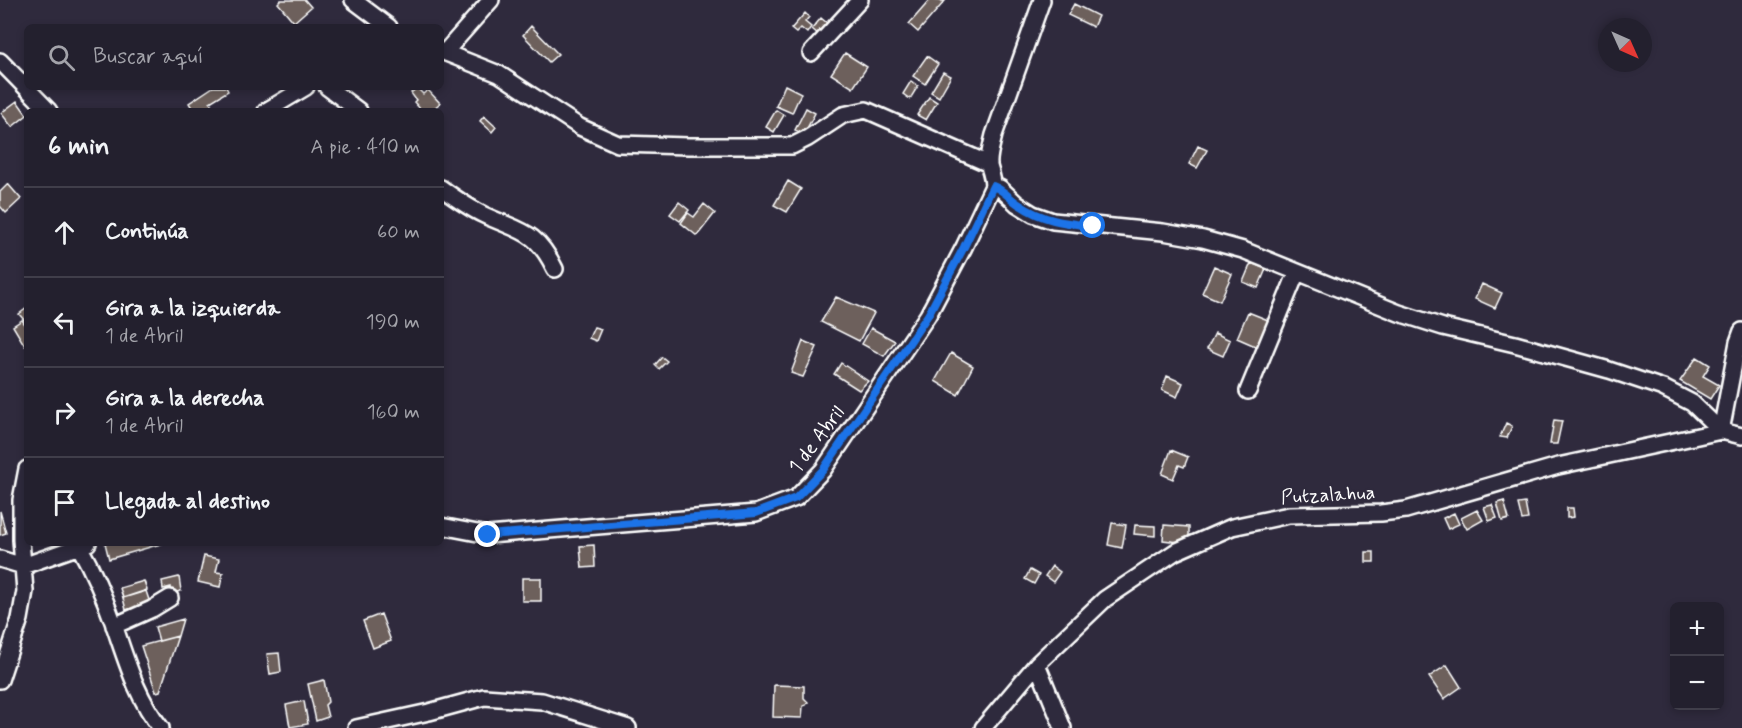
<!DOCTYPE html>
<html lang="es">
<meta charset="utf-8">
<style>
body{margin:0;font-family:Mynerve,sans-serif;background:#2b2836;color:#f1f3f6}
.controls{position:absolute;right:18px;bottom:18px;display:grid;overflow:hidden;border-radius:9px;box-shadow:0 3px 9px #0003}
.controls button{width:54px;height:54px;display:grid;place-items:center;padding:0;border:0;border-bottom:2px solid #403e4a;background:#23202e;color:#f1f3f6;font:30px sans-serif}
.compass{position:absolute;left:1598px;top:18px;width:54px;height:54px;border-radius:50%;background:#23202e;box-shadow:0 3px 9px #0003;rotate:135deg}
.stop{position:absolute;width:18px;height:18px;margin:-14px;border:4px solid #1a73e8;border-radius:50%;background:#fff}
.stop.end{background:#1a73e8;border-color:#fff;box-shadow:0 2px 6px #0008}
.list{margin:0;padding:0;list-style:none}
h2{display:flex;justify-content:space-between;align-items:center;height:78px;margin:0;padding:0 24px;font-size:26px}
h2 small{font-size:20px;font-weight:400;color:#a3a3aa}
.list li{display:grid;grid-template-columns:39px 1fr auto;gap:18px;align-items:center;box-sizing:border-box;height:90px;padding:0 24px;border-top:2px solid #403e4a}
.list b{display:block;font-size:22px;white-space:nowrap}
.list p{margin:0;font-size:20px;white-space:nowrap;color:#a3a3aa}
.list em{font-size:20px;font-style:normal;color:#a3a3aa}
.icon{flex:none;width:33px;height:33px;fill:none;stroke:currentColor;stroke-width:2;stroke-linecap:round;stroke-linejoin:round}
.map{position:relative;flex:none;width:1742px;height:728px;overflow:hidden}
.search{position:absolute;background:#23202e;box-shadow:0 3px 9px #0003;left:24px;top:24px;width:420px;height:66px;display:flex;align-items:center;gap:15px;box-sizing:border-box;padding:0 21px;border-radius:9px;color:#a3a3aa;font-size:22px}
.panel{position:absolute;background:#23202e;box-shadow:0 3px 9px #0003;left:24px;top:108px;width:420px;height:438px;border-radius:9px}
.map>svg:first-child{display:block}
.building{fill:#6d605b;stroke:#fff;stroke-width:1.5}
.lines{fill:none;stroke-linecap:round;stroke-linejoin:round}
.minor-casing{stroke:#fff;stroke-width:20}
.minor{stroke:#2f2a3d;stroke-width:15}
.route{stroke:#1a73e8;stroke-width:8}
.labels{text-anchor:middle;stroke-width:4.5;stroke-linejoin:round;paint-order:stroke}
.street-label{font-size:20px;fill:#fff;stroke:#2f2a3d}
</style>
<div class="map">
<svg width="1742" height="728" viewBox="0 0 1742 728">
<rect width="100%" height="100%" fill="#2f2a3d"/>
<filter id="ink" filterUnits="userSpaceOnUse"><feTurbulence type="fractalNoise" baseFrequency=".0167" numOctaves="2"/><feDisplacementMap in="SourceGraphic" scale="12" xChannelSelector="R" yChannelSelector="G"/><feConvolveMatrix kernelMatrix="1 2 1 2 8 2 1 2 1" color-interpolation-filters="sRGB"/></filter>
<g filter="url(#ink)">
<path class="building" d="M281,0H305L311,7L294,22L278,3Z
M930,0L945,1L918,32L909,24Z
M1074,4L1098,16L1093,27L1068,15Z
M805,13L809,17L805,22L811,27L807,33L801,28L796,33L791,29Z
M821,18L827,23L818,34L812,29Z
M531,26L558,54L549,62L523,35Z
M845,53L867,67L853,88L831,74Z
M927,56L938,64L925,84L913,76Z
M943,72L951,76L939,97L931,92Z
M911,81L918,86L910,99L903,94Z
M785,85L801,93L792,113L776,106Z
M213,87H226L228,91L210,102L215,111H194L189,103Z
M417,88L423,94L428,90L440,103L431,111H422L414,102L416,100L411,93Z
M929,97L937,102L926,120L917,115Z
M17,101L27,115L12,127L1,113Z
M806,108L815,113L804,134L795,130Z
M776,110L784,115L774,132L766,127Z
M484,116L496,127L492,132L480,121Z
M1198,146L1207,150L1197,168L1189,164Z
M788,181L801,189L787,212L774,205Z
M8,184L21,199L6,213L0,206V192Z
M679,202L689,210L680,221L670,214Z
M704,204L715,213L697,236L681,223L688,213L694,217Z
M1251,263L1266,269L1258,288L1243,282Z
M1214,266L1232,274L1220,301L1202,293Z
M1482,284L1502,293L1495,308L1475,299Z
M836,297L874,313L859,341L821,322Z
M27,308V320L25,321L19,314Z
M1248,312L1268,320L1265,327L1270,329L1262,349L1237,338Z
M22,320L27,327V345L25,346L13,326Z
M594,327L601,329L596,341L589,338Z
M871,328L895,341L884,356L862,344Z
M1215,333L1230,340L1223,356L1207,349Z
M803,341L817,347L803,377L791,373Z
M951,353L973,366L958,395L935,381Z
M662,357L667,361L659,369L655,365Z
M1697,357L1710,365L1703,376L1719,385L1710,399L1680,381Z
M841,363L868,381L859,390L834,374Z
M1167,376L1183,383L1177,397L1162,390Z
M1554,420L1562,421L1557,444H1550Z
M1506,423L1512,426L1507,438L1500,437Z
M1171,450L1188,457L1184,467L1179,465L1173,479L1162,474Z
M1504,501L1509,519L1502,521L1497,503Z
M1525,503L1528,519L1522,520L1518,504Z
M1492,505L1497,518L1489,521L1484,507Z
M1567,508H1573L1574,517L1567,518Z
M1477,510L1483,520L1467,529L1461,518Z
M0,511L6,533L0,535Z
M1454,513L1459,524L1448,529L1443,518Z
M1112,523L1126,525L1122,548L1108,545Z
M1135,525L1155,526V536L1134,534Z
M1164,525L1189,527V537L1179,542L1163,540Z
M105,543H164L109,559Z
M594,545L595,567L582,568L580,546Z
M1366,552H1374V562H1366Z
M204,556L219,559L216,572L223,573L220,587L198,582Z
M1052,566L1060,572L1053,582L1045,576Z
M1030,570L1039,575L1034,584L1025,579Z
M179,577L181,591L172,593L171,587L163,589L162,581Z
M522,578H541V601H522Z
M144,581L147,590L123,598L120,588Z
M146,591L150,603L126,610L123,598Z
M381,614L391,641L373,648L363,621Z
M183,619L178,636L159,641L155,627Z
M178,636L160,691L156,692L141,646Z
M279,653L281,672L270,674L267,654Z
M1447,665L1461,687L1444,699L1429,677Z
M324,680L328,702L325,705L328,717L316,721L308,684Z
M774,685L804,686V698L808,702L806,705L803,706L802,718L773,717Z
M304,701L308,724L290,727L286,705Z"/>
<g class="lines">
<defs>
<path id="minor" d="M353,0L389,27
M1042,0L994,135C992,144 988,156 989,166C991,174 993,177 993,186L1000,188L1017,204L1033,214L1053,221L1163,232L1203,239L1243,250L1399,313L1443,327L1515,344L1609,370L1663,388L1692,403L1721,431
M441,51L499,74L580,127L618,144L689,146H792L808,138L843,115L866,110L989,164
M446,51L491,0
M811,53L860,0
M0,61L49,111
M327,87L359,111
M266,111L306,87
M441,188C455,198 469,208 484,215C521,232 536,230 555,269
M1248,391L1297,272
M1721,431L1738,342L1742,331
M441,526L488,535L756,513L796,498L823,470L928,315L964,247L993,186
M79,546C93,571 104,596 113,622C126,659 136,697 161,728
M0,559L23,566L88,543
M114,626L152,609L170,598
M1037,664L1063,728
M0,680L20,619L25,591L21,540V500L27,469
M356,728L429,712L484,697L542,701L628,728
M983,728L1037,664L1105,599L1175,552L1232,527L1289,515L1381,513L1406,510L1558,466L1721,431L1742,436"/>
</defs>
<use href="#minor" class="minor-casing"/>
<use href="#minor" class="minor"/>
</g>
</g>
<g class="lines" filter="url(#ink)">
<path class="route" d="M488,535L756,513L796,498L823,470L928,315L964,247L993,186C1004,190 1010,199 1020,205C1043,221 1066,223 1093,226"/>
</g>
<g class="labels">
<g class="street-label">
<text transform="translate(816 439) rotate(-53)" y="7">1 de Abril</text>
<text transform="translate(1328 494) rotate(-3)" y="7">Putzalahua</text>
</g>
</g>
</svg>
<div class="controls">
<button>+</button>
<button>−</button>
</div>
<svg class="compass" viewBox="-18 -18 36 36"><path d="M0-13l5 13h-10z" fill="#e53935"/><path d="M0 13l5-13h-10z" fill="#a3a3aa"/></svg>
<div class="stop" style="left:1093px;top:226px"></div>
<div class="stop end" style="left:488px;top:535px"></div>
<div class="search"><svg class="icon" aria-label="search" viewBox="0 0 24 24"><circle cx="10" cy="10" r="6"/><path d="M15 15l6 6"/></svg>Buscar aquí</div>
<section class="panel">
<h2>6 min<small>A pie · 410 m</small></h2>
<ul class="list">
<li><svg class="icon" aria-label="ahead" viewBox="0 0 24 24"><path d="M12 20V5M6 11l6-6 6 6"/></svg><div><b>Continúa</b></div><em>60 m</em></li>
<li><svg class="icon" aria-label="left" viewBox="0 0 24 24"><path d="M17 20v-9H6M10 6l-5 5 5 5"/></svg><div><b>Gira a la izquierda</b><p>1 de Abril</p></div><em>190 m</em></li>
<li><svg class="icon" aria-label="right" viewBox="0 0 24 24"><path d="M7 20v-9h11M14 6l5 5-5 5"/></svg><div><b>Gira a la derecha</b><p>1 de Abril</p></div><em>160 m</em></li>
<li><svg class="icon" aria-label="arrive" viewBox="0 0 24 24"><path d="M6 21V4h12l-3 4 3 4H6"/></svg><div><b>Llegada al destino</b></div></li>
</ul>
</section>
</div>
